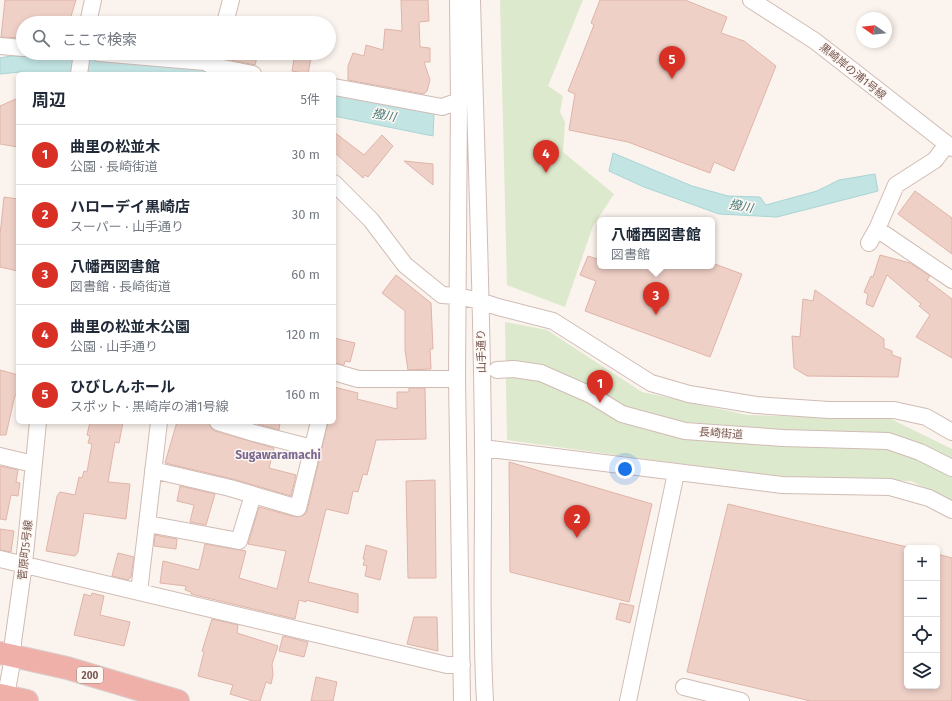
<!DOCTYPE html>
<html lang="ja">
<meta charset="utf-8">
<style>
body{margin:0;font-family:"Fira Sans","Noto Sans JP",sans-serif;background:#f6f6f7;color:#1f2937}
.controls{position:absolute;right:12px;bottom:12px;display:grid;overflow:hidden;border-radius:6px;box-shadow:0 2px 6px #0003}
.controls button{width:36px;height:36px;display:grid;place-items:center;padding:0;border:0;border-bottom:1px solid #e0e1e3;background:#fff;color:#1f2937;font:20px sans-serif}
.compass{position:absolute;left:856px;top:12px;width:36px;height:36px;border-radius:50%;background:#fff;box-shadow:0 2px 6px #0003;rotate:284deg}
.you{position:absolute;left:625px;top:469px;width:14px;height:14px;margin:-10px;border:3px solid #fff;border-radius:50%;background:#1a73e8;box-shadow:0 0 0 6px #1a73e833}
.badge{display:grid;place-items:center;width:26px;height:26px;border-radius:50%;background:#d93025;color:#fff;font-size:13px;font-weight:700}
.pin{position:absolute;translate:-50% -33px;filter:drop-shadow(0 1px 2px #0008)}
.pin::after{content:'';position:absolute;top:21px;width:14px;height:12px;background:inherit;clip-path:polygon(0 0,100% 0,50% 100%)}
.popup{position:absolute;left:597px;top:217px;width:118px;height:52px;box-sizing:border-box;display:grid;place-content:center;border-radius:6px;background:#fff;filter:drop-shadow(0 1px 3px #0005);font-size:13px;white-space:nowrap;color:#747a83}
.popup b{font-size:15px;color:#1f2937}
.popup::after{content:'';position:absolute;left:50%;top:100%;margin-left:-8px;border:8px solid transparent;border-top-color:#fff}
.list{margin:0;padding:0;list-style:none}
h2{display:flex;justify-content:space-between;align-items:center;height:52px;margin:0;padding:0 16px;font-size:17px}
h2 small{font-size:13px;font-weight:400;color:#747a83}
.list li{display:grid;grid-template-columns:26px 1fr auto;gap:12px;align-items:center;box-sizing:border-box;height:60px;padding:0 16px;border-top:1px solid #e0e1e3}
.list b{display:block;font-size:15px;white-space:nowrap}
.list p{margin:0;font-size:13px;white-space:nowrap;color:#747a83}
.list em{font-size:13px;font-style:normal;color:#747a83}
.icon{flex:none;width:22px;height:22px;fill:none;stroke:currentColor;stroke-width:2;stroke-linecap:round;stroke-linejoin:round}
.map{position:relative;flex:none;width:952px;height:701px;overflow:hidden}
.search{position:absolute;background:#fff;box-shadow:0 2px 6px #0003;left:16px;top:16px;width:320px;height:44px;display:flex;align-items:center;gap:10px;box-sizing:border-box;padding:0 14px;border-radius:22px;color:#747a83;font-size:15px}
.panel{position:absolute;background:#fff;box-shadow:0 2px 6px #0003;left:16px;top:72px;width:320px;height:352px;border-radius:6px}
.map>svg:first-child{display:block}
.green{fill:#dde9cc}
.water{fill:#c2e4e3;stroke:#a9d5d5}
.building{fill:#efd0c7;stroke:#e0b4a8}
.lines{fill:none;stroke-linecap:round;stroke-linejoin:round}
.minor-casing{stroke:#d0bcb5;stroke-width:18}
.highway-casing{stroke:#d9d0ce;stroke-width:24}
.minor{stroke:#fff;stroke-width:16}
.highway{stroke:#f0b0aa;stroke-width:22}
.labels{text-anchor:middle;stroke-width:3;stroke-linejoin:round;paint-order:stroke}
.shield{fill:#fef8f4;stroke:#9f8782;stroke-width:1}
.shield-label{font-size:10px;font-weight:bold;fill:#765751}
.street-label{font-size:11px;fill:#765751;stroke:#fef8f4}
.water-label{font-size:12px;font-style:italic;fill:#457978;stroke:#fef8f4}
.neighbourhood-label{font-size:12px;font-weight:bold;fill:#7c6991;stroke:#fef8f4}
</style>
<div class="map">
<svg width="952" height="701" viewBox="0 0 952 701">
<rect width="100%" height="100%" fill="#fbf3ed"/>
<path class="green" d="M500,0H583L548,86L563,96L560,112L565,122L563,152L614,194L593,226L565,307L507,285Z
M505,322L547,330L642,392L747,415L891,419L952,449V501L911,481L784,478L507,440Z"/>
<path class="water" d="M11,56C87,58 163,62 238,74H40L20,72L0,74V58Z
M334,93L434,113L433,136L334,116Z
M613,153L692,186L728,196L760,197L766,205L817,191L839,180L875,174L878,191L777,217L719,214L644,187L609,171Z"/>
<path class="building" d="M5,0H76L69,23H23V38L1,37Z
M401,0H428L429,21L419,22L420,47L430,48V62H424L430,80L427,91L424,94L348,80V66L353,53L364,56L366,45L383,50L385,29L402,31Z
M600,0H685L727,17L721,33L744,41L776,66L734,171L714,162L710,173L628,142L569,130L575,94L568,91L594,25L591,23Z
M214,53H258L255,65L216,57L213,56Z
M295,53H312L308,74L292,71Z
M18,98V147L0,144V106Z
M334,132L364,155L382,135L393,146L368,177L365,175L363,178L334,152Z
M404,161L433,164V185Z
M915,191L952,218V254L898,214Z
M4,197L18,199V271L0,267V235Z
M880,255L910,263L930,276L927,280L952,299V358L916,337L930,315L919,306L921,304L887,275L873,307L866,304L868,294L864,292L871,276L873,277Z
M588,256L600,260V266H712V263L742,274L710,357L585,311L596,281L580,275Z
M396,275L431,303L433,349H430L431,369L408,370L405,350V311L382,293Z
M815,290L884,339V348L892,351V355L901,358L898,377L807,376L794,368L792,336L800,337L803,299L813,301Z
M334,338L355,343L350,362L345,361L344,365L334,363Z
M0,370L18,375V396L15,395L6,435H0Z
M334,387L358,393L357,399L397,409V392H409V388H425L426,439L376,440L367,475L363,474L358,492L353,491L348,514L326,509L308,582L358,594V613L306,600V602L299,600L295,619L191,594V592L185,590L186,586L160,583L163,561L199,570L205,544L246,551L239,578L277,589L286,551L248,544L259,507L296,517L304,515L307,511L328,422H334Z
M90,422H123L119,443L115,442L108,482L130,484L126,519L84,513L78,552L75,556L46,551L57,496L60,492L75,495L79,477L82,478L84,471L87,472L92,444L88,443L90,436L87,435Z
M177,422H209L211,428L215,431L274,448L269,468L296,475L291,496L233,479L165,463Z
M251,422H280L279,430Z
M509,462L652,504L629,602L510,572Z
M0,466L18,470L16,482L20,483L18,496L11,495L6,520L0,519Z
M435,480L436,578H408L406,481Z
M180,486L215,494L206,525L190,522L194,505L177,501Z
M728,504L907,547V686H937V554L952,558V701H811L687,672Z
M0,529L14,531L11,552L0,550Z
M155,535L177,539L176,549L154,546Z
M366,545L387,551L380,580L365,576L367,566L363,565L365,559H363Z
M118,553L134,557L131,577L128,580L112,576Z
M92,593L104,596L100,615L130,622L124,646L74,635L84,594L91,596Z
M620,603L634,606L630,623L616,619Z
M414,617H437L438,651L407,644Z
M212,619L238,625L237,633L278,646L272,664L273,675L271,684L266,682L260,701H253L230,694L233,685L198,676L204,652L202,651Z
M283,636L308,642L304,657L279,651Z
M316,677L337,682L333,701H311Z"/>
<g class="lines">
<defs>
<path id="minor" d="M458,0L459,101L457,379L462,701
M472,0C476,149 482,298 483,447C484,532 480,617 485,701
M751,0L815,41L952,148
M88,23L93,0
M225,23L231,0
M0,46L23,48
M99,53L205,62L213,66L253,74
M79,74L82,53
M334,87L442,107L459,101
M334,183L371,220L405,265L442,295L457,296L480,301L498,307L553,321L651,383L689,394L756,405L829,410H894L926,417L952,432
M877,229L952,280
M869,243L877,229L896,185L935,160L947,144
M497,370L514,369L541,373L591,395L622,414L685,431L783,438L888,441L920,452L952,468
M334,372L358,379H457
M218,422L254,433L312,448
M483,448L782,485L890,487L929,498L952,510
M0,456L33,464
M153,470L230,488L298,508L319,422
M148,524L239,541L253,495
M0,559L447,665H462
M139,592L159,422
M684,687L741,701
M5,701L13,657V642L24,564L38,422
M628,701L676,473"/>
<path id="highway" d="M0,653L67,668L178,701
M0,695L27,701"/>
</defs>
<use href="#minor" class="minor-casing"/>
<use href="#highway" class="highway-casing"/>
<use href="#minor" class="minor"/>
<use href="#highway" class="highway"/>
</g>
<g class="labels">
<rect class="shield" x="77" y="667" width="26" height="16" rx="3"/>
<g class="shield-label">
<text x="90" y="679">200</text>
</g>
<g class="street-label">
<text transform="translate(853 71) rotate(39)" y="4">黒崎岸の浦1号線</text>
<text transform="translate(481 351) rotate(-91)" y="4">山手通り</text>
<text transform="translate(721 433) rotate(4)" y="4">長崎街道</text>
<text transform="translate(25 550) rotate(-84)" y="4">菅原町5号線</text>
</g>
<g class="water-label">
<text transform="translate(384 115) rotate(11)" y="4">撥川</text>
<text transform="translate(741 206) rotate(11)" y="4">撥川</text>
</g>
<g class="neighbourhood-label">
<text x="278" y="459">Sugawaramachi</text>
</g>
</g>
</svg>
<div class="controls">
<button>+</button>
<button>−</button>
<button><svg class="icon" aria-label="locate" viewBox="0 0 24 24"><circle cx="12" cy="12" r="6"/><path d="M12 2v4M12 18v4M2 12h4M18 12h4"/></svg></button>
<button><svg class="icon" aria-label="layers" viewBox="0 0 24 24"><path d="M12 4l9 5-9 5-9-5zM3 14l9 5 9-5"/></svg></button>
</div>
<svg class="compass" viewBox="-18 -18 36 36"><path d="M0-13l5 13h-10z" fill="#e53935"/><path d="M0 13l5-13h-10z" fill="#747a83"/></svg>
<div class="you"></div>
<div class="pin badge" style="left:600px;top:403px">1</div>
<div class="pin badge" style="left:577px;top:538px">2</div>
<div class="pin badge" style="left:656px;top:315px">3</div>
<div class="popup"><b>八幡西図書館</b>図書館</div>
<div class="pin badge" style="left:546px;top:173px">4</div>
<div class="pin badge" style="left:672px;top:79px">5</div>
<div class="search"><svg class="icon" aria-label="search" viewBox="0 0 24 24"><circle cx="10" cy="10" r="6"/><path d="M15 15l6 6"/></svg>ここで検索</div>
<section class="panel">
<h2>周辺<small>5件</small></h2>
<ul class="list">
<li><span class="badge">1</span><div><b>曲里の松並木</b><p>公園 · 長崎街道</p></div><em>30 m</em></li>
<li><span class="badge">2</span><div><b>ハローデイ黒崎店</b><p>スーパー · 山手通り</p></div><em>30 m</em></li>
<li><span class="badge">3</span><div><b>八幡西図書館</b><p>図書館 · 長崎街道</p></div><em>60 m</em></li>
<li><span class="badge">4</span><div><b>曲里の松並木公園</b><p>公園 · 山手通り</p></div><em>120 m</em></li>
<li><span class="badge">5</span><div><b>ひびしんホール</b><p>スポット · 黒崎岸の浦1号線</p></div><em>160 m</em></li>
</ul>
</section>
</div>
